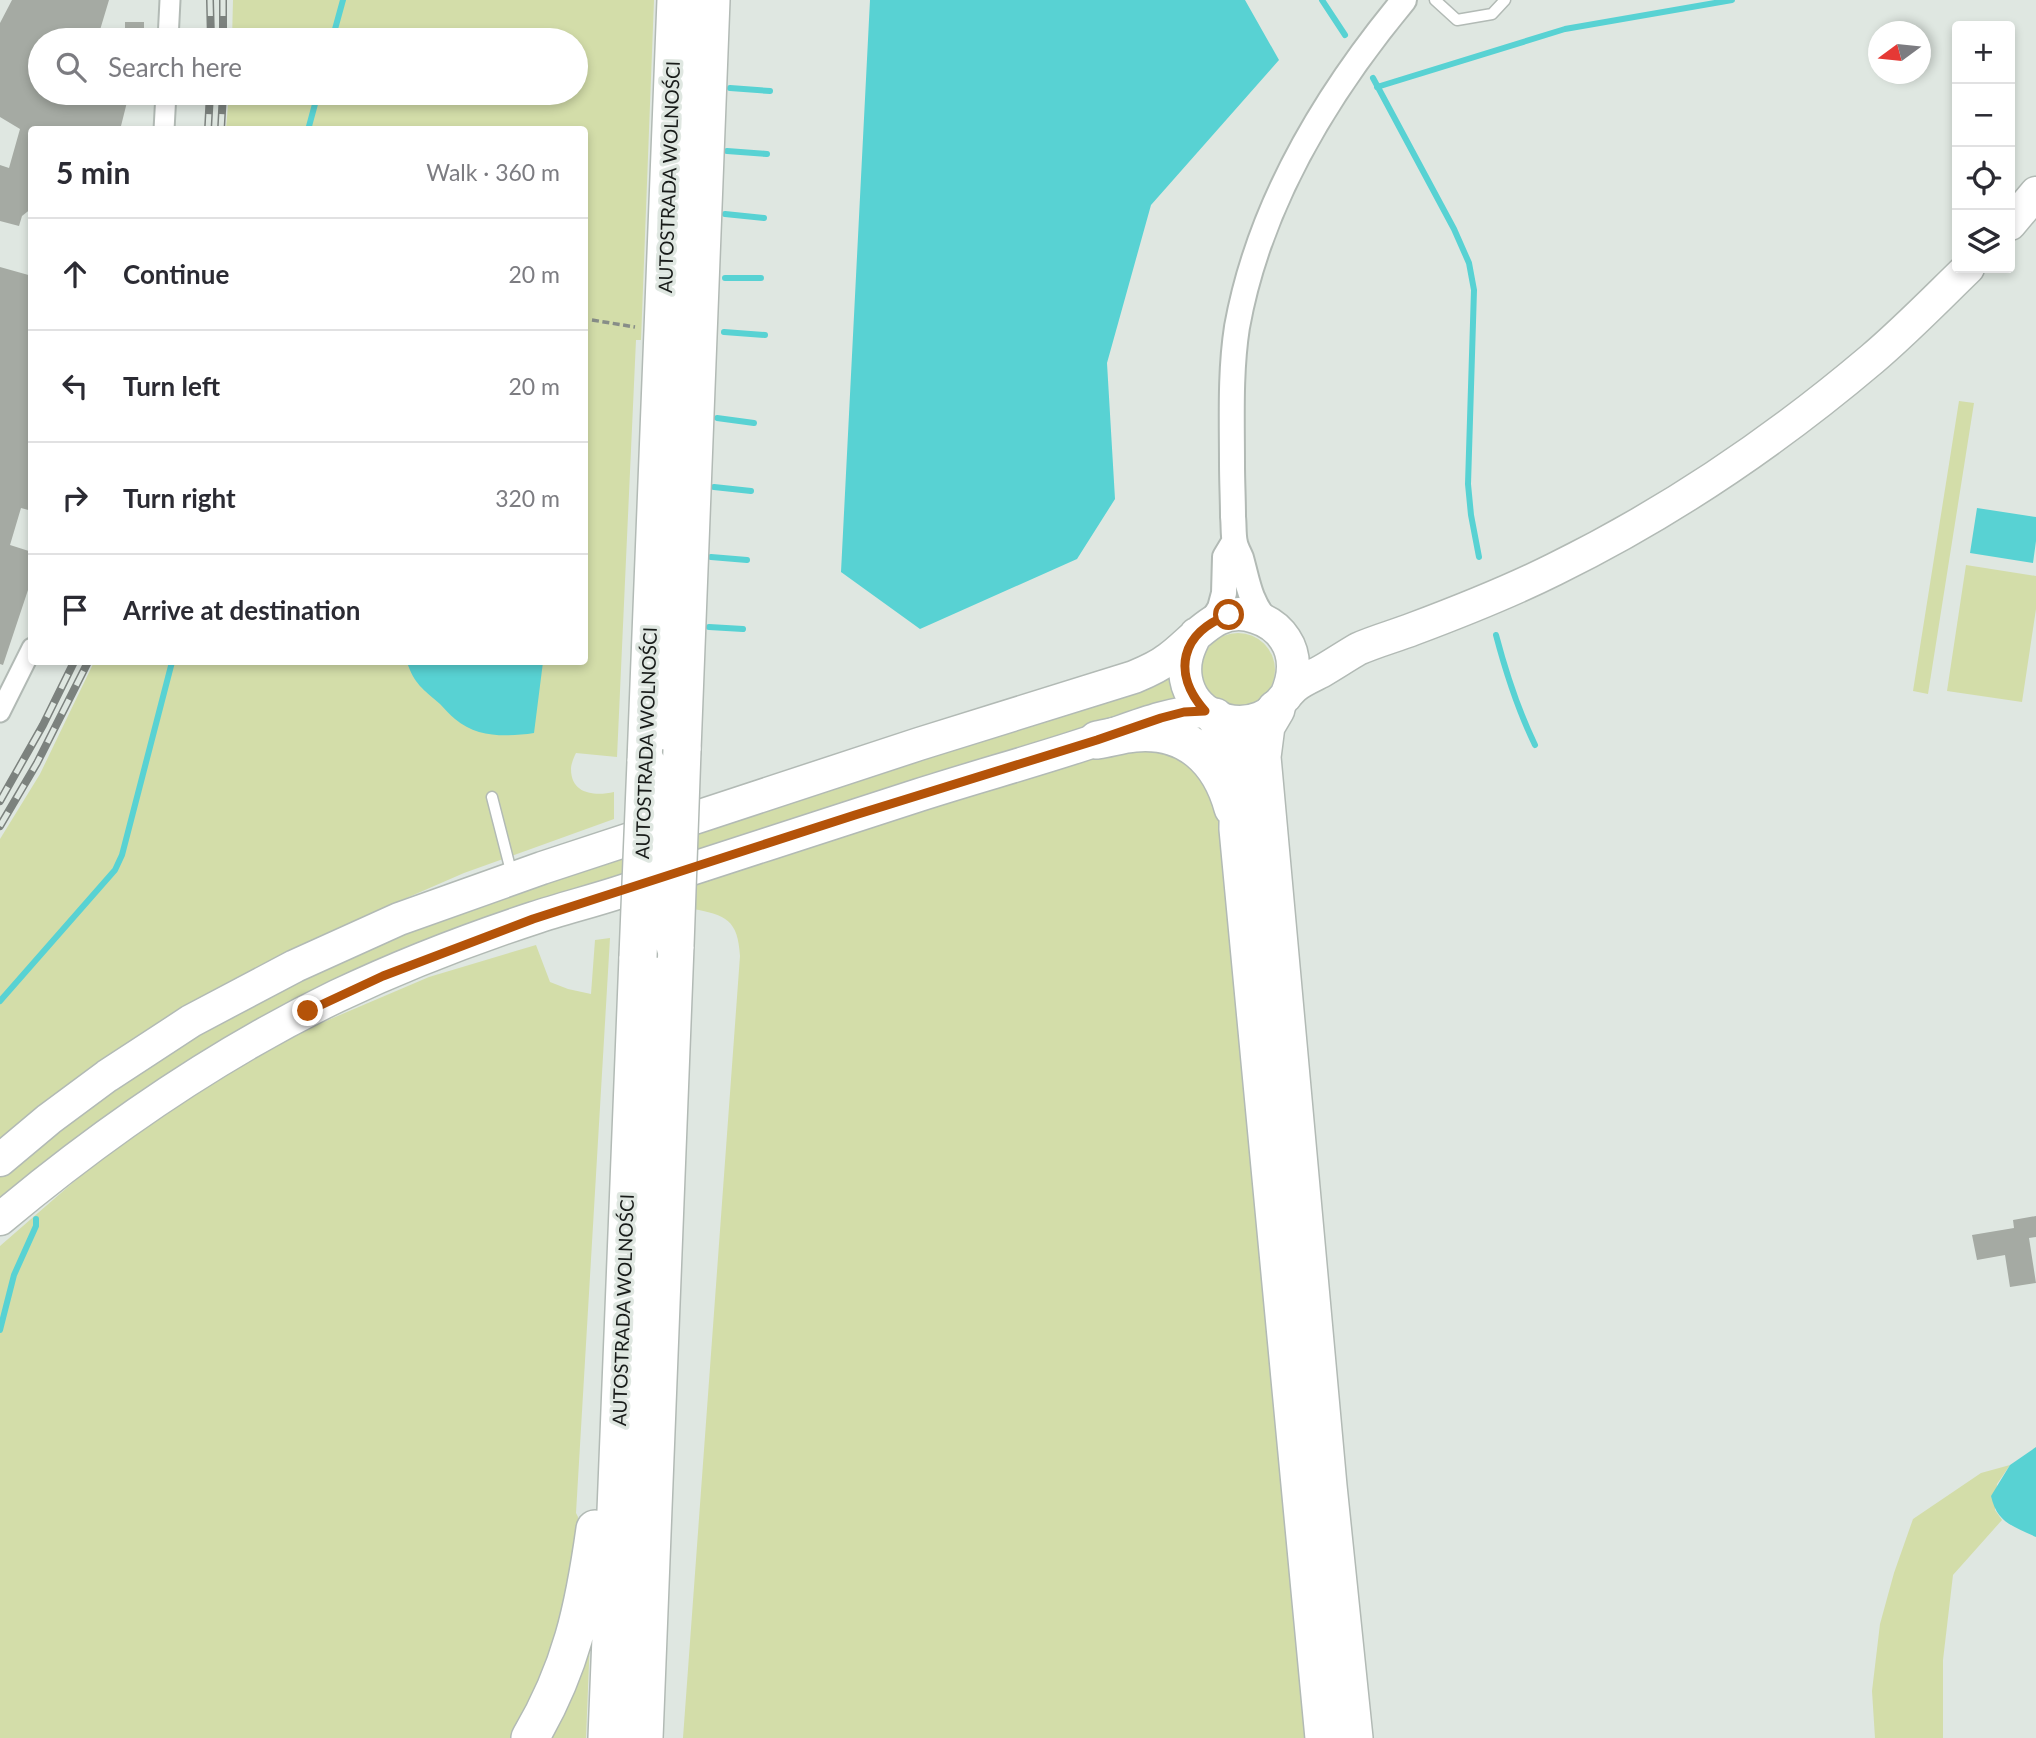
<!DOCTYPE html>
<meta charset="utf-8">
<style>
body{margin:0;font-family:Lato,sans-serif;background:#f2f2f3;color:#2b2b33}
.controls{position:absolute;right:21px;top:21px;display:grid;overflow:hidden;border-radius:7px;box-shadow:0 4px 10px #0003}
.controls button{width:63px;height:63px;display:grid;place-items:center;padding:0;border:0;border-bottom:2px solid #e1e1e2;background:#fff;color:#2b2b33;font:35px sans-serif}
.compass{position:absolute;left:1868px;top:21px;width:63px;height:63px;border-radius:50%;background:#fff;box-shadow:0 4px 10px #0003;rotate:255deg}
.stop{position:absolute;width:21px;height:21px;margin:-16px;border:5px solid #b45309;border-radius:50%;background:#fff}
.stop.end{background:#b45309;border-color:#fff;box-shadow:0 2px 7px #0008}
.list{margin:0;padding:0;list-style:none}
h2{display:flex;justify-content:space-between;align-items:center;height:91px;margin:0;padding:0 28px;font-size:30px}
h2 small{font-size:23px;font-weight:400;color:#7c7c81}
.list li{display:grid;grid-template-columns:46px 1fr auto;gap:21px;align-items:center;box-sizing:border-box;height:112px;padding:0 28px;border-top:2px solid #e1e1e2}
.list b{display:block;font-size:26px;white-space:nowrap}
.list em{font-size:23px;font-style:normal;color:#7c7c81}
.icon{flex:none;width:38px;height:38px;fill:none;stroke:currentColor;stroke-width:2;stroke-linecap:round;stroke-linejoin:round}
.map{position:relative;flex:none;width:2036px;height:1738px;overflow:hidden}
.search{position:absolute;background:#fff;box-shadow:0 4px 10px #0003;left:28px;top:28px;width:560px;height:77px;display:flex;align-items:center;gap:18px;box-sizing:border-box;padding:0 24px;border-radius:38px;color:#7c7c81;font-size:26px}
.panel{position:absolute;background:#fff;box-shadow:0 4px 10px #0003;left:28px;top:126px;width:560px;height:539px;border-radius:7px}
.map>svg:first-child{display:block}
.green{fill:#d3dda9}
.water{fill:#58d2d3}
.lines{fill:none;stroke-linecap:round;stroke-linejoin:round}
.stream{stroke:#58d2d3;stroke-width:6}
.building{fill:#a5aaa3}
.service-casing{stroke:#b2bab5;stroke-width:13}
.minor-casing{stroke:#b2bab5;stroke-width:23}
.tertiary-casing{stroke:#b2bab5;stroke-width:28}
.primary-casing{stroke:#b2bab5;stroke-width:35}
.motorway-casing{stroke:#b2bab5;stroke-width:40}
.path{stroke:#878d88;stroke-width:3.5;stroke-dasharray:7 3.5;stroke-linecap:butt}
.service{stroke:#fff;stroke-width:10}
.minor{stroke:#fff;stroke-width:19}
.tertiary{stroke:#fff;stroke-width:24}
.primary{stroke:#fff;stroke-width:32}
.motorway{stroke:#fff;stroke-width:37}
.rail-casing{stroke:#7c827e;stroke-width:8}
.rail{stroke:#dfe7e1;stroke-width:5;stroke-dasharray:16;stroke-linecap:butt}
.motorway-bridge-casing{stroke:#b2bab5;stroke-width:40;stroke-linecap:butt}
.motorway-bridge{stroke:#fff;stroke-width:37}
.route{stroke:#b45309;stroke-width:9}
.labels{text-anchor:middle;stroke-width:7;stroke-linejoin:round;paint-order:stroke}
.street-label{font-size:19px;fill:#181b19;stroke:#dfe7e1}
</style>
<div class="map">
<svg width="2036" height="1738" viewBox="0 0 2036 1738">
<rect width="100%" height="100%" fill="#dfe7e1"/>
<path class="green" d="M233,0H654L641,340H636L617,757L576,753C574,757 571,764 571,769C571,795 596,796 614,792V819L464,873L379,910L290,953L0,1141V839L40,774L94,662H584V130L226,129L229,93H576V40H232Z
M1959,401L1974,403L1928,694L1913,691Z
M1966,565L2036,576V609L2022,702L1947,691Z
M1201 670a37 37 0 1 1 74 0a37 37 0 1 1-74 0Z
M1169,674L1180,706L460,936L0,1205V1169L148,1057L420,919Z
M1153,747L1195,763L1218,804L1226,849L1306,1738H683L740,956C738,920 726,915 693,909V884L887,817L1096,756Z
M610,938L576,1513L578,1517L575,1556L565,1620L518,1738H0V1246L100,1159L196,1091L293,1035L429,977L536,945L550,982L568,989L591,994L595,940Z
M2010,1465L1997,1484L1995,1510L2002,1520L1953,1575L1943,1660V1738H1875L1872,1691L1880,1624L1894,1573L1913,1519L1981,1473Z
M591,1614L586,1738H539Z"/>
<path class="water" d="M870,0H1245L1279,60L1151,205L1107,363L1115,499L1077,559L920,629L841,572Z
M1977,508L2036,517V541L2033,563L1970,553Z
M407,662H543L534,733C507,737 477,738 455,719C450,715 445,709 440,704C423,689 414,684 407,662Z
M2036,1447V1537C2013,1526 1997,1523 1991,1496L2010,1465Z"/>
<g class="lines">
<path class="stream" d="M1322,0L1345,35
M332,40L343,0
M1373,78L1454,229L1469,263L1474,290L1468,484L1471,515L1479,557
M1377,87L1565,29L1732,0
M730,88L770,91
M308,130L318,93
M727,151L767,154
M725,214L764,218
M725,278H761
M724,332L765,335
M717,418L754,423
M714,487L751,491
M711,557L747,560
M709,627L743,629
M1496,635C1506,673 1518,710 1535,745
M0,1001L115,870L122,855L172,662
M0,1330L14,1275L36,1226V1219"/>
</g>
<path class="building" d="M12,0H109L97,40H40V93H94L127,102L120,130H32V208L22,216L19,226L0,221V165L9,168L20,129L0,117V23Z
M125,22H144V40H125Z
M0,267L32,276V511L21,508L10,545L32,552V578L3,665L0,664Z
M2036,1216V1237L2029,1238L2036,1283L2010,1287L2005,1255L1977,1260L1972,1235L2014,1228L2013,1220Z"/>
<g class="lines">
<defs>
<path id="service" d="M1435,0L1457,20L1492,14L1505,0
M492,797L512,875"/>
<path id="minor" d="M168,40L170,0
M164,130L166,93
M0,712L32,648"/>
<path id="tertiary" d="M1212,621L1220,608L1224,593L1225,557L1234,542
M1266,621C1249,599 1248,583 1241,558C1239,553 1236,548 1235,543C1233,535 1234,525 1233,517C1233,499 1232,482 1232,464C1232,419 1230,372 1237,327C1259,205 1326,94 1404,0"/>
<path id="primary" d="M2010,224L2036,193
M1196,634C1188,649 1183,662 1186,679C1192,713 1230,730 1260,718C1276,712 1282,698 1294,687C1302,680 1313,676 1322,671C1334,664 1346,656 1358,649C1376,641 1395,636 1413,629C1461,611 1509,592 1555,569C1669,513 1774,442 1872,359C1905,331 1936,299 1968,268
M0,1160L49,1119L107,1076L191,1021L295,966L399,919L542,868L919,744L1134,677C1146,672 1158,667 1168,659C1195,640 1217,603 1255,617C1268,621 1278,628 1285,639C1297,657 1294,678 1286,696
M0,1219C104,1132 215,1055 337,996C398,967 470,939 534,918C561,909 589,902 617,893C718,861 818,827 919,795C978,776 1038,760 1097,740C1133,728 1166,713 1205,711"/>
<path id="motorway" d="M1276,709L1266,726L1262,757L1328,1486L1354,1738
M1215,717C1246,749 1238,788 1238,829L1324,1738
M1097,740C1110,738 1122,734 1135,733C1187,728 1220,760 1233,808
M682,750L711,0
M646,762L676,0
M530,1738C571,1669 584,1608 595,1529
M607,1738L638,957
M644,1738L675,946"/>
</defs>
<use href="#service" class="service-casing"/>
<use href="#minor" class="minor-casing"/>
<use href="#tertiary" class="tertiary-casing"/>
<use href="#primary" class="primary-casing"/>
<use href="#motorway" class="motorway-casing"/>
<path class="path" d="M592,320L635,327"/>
<use href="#service" class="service"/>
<use href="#minor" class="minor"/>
<use href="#tertiary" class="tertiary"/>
<use href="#primary" class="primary"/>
<use href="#motorway" class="motorway"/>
<defs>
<path id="rail" d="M210,0L211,40
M223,0V40
M208,130L210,93
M221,130L223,93
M0,801L43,725L74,662
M0,826L37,763L88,662"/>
</defs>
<use href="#rail" class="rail-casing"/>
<use href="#rail" class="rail"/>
<defs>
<path id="motorway-bridge" d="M675,946L682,750
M638,957L646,762"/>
</defs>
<use href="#motorway-bridge" class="motorway-bridge-casing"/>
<use href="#motorway-bridge" class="motorway-bridge"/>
</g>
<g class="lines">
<path class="route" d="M308,1011L383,976L533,919L855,815L1097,740L1161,718L1184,712L1205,711C1171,673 1181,632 1229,615"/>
</g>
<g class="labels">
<g class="street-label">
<text transform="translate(669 177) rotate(-88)" y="7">AUTOSTRADA WOLNOŚCI</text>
<text transform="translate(646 743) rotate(-88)" y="7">AUTOSTRADA WOLNOŚCI</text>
<text transform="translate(623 1310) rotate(-88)" y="7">AUTOSTRADA WOLNOŚCI</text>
</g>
</g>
</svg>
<div class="controls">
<button>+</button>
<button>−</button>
<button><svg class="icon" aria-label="locate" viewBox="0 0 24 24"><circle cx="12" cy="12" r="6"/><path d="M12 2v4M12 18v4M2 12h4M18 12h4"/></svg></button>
<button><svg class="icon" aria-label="layers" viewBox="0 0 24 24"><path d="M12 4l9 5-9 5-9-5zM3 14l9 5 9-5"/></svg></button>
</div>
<svg class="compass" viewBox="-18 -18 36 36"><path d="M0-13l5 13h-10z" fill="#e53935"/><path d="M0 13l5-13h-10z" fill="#7c7c81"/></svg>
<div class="stop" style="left:1229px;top:615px"></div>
<div class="stop end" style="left:308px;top:1011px"></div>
<div class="search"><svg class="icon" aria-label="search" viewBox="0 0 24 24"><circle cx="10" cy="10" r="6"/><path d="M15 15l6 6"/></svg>Search here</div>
<section class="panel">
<h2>5 min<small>Walk · 360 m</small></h2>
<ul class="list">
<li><svg class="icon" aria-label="ahead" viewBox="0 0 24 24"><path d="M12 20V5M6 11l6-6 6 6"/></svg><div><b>Continue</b></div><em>20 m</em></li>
<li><svg class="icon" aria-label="left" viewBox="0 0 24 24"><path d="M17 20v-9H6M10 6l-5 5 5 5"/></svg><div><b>Turn left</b></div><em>20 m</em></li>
<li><svg class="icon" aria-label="right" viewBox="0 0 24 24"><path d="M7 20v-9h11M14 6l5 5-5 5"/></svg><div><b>Turn right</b></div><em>320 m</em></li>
<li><svg class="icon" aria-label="arrive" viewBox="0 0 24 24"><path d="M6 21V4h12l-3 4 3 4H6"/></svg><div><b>Arrive at destination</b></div></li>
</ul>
</section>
</div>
